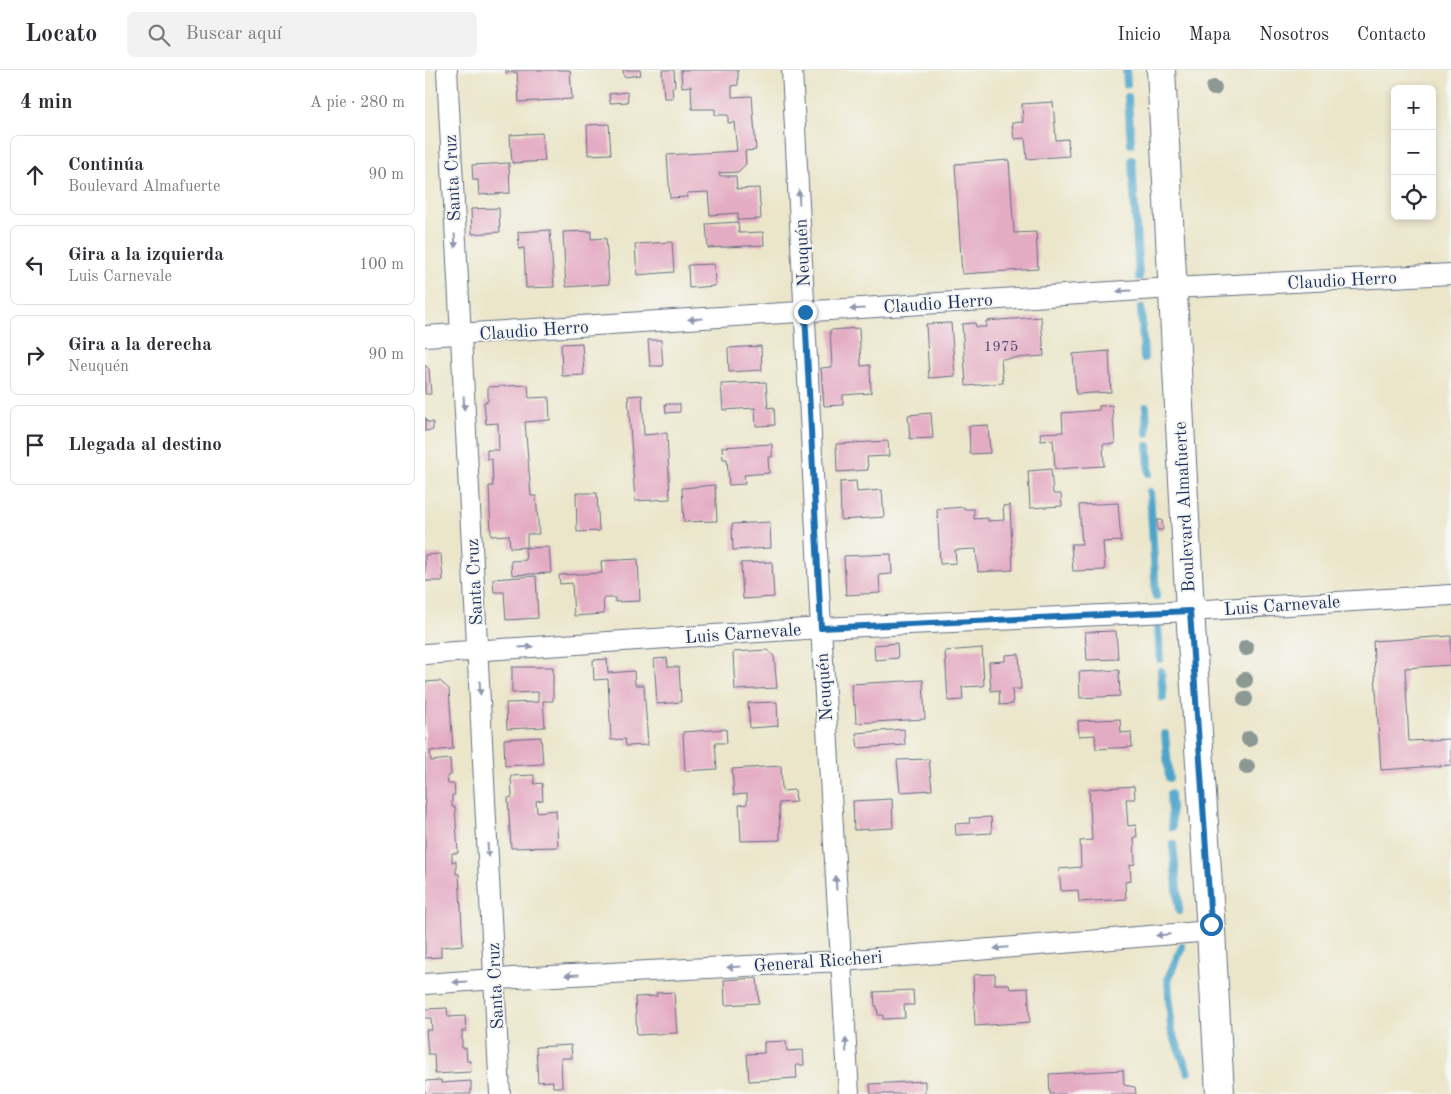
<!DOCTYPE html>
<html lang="es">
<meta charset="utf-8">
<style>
body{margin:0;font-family:"Old Standard TT",serif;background:#f2f2f3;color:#2b2b33}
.controls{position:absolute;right:15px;top:15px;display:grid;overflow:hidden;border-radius:8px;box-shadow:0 2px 8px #0003}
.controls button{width:45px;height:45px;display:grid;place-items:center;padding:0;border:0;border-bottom:1px solid #e1e1e2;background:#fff;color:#2b2b33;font:25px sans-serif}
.stop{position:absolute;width:15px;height:15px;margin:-11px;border:4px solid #1f6fb2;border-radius:50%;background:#fff}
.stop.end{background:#1f6fb2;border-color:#fff;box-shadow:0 1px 5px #0008}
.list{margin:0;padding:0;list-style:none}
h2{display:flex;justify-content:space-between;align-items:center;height:65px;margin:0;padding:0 20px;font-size:21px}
h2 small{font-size:16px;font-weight:400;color:#7c7c81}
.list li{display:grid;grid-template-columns:32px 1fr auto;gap:15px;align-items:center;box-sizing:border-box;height:80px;margin:0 10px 10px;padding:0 10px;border:1px solid #e1e1e2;border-radius:8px}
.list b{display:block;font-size:19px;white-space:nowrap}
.list p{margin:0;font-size:16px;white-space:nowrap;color:#7c7c81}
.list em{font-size:16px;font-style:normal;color:#7c7c81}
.icon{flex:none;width:28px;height:28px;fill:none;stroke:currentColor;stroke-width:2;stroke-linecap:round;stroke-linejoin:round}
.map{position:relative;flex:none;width:1026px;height:1024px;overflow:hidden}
header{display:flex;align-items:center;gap:30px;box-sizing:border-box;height:70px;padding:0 25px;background:#fff;border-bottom:1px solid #e1e1e2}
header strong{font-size:24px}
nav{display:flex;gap:28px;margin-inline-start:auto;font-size:18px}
.search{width:350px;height:45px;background:#f2f2f3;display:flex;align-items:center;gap:12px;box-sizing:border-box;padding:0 18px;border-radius:8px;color:#7c7c81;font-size:19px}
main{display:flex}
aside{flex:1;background:#fff}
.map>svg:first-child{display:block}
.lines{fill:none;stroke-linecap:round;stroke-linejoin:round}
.stream{stroke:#4ca5ca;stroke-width:8}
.building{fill:#e4acc3}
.street-casing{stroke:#646f84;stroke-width:22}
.secondary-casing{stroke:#646f84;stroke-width:30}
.street{stroke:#fff;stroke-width:20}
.secondary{stroke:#fff;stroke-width:28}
.tree{fill:#8b9894}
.oneway{fill:#8d97ae}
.route{stroke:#1f6fb2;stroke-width:6}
.labels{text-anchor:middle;stroke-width:4;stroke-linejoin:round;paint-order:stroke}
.number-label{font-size:15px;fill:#4d4e77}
.street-label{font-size:18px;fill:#1b2f5e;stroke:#f6f6f2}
</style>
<header>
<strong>Locato</strong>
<div class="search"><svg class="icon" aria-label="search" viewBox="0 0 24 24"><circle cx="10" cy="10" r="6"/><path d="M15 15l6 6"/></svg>Buscar aquí</div>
<nav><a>Inicio</a><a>Mapa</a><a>Nosotros</a><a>Contacto</a></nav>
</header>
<main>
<aside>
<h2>4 min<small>A pie · 280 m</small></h2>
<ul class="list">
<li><svg class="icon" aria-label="ahead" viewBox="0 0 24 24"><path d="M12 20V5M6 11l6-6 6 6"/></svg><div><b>Continúa</b><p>Boulevard Almafuerte</p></div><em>90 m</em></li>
<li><svg class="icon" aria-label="left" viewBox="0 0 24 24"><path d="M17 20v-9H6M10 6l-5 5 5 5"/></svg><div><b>Gira a la izquierda</b><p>Luis Carnevale</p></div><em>100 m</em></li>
<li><svg class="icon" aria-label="right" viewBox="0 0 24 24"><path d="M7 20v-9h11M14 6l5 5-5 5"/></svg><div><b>Gira a la derecha</b><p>Neuquén</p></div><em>90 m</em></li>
<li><svg class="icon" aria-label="arrive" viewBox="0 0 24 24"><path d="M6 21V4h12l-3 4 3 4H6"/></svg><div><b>Llegada al destino</b></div></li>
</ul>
</aside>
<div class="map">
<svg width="1026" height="1024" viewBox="0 0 1026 1024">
<rect width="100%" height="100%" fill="#f6f6f2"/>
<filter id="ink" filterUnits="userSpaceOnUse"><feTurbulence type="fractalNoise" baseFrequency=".02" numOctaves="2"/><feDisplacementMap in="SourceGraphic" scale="10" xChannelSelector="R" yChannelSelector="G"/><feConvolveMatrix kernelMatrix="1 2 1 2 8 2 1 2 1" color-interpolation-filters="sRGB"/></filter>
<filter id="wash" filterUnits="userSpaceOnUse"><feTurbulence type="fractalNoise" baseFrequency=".0096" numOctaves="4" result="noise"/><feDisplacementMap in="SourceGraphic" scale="20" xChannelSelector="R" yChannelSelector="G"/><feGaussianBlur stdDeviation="1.12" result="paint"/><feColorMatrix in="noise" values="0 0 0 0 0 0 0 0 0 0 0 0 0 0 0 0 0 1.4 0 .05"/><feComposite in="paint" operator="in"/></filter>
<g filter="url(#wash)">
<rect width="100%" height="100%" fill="#ebe6ca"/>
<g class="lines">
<path class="stream" d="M701,0L702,14
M703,27L706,74
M707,90L714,207
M716,238L719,288
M721,337L722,363
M723,376L724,403
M725,422L731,526
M733,557L735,589
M736,601L738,628
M740,664L744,708
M745,724L747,757
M748,774L754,841
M757,877L743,908L746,959L763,1002"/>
</g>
<g id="blocks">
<path class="building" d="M81,0H145L147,29L94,32L92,2L81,3Z
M198,0H215L216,5L199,7Z
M237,0H249L250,17H247L248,28H239Z
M256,0H313V15L307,16V27L327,26L331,80L320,81L321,94L313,102L294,103L295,106H311L312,119L334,118L336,149L313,150V143L285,145L283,122L262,123V127L245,128L242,85L312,81L309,52L303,53V45H290V39H267L266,16L257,17Z
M202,22L203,32L185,33L184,24Z
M628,32L631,70L643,69L644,86L602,89L600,68L589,69L587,53L598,52L597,34Z
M184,54L186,84L163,85L162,55Z
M117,63L120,91L87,93L85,65Z
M584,90L589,163L611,162L613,199L537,204L530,94Z
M84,93L85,123L54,125L53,110H48L47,95Z
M74,138L75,162L47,164L46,139Z
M313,152L314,163L338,162L339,175L283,178L281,154Z
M125,160L129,217L101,218L99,178L94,179L93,162Z
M166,161V169L181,168L184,214L141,217L138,162Z
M247,172L249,202L212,205L210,174Z
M289,194L290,216L264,218L263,195Z
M616,247L619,286L576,289L578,313L541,316L537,254L550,253L551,257H561V251Z
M526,253L530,306L504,308L501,254Z
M434,258L436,296L445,295L446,323L418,325V335L399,336L396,298L407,297L405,260Z
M223,270H236L238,296H225Z
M157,273L159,305L137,306L136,274Z
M336,276L337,300L304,302L303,278Z
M684,281L686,322L651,324L648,284Z
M0,295L4,299L6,324H0Z
M341,312L343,338L349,337L350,355L331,356L330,338L298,340L296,314Z
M103,315L104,328L124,327L125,350L100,352L106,426H111L114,464H102V477L85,478L84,465L66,466L64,416H68L67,389H62V380H74L73,353L61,354L59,332L63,331V317Z
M217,325L219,365L242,363L245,429L210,431L203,326Z
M240,334H255V342L241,343Z
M687,335L690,374H678L679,396L630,399L628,370L616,371L615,363L638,362L637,343L674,340V336Z
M506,343L508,368L485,369L483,345Z
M0,348H1L2,352H8V360L0,361Z
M563,355L565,383L545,384L544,356Z
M463,371L464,386L442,387L443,400L412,402L411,374Z
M347,374V387H343L344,403L319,405L320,414L304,415L302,389H298L297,377Z
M626,399L628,424H636L637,436L605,438L603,401Z
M431,411L432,422L457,420L459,447L416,450L415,412Z
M290,415L292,451L259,452L257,418Z
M151,423H172L174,461L152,462Z
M693,433L696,471L678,472L680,500L648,501L646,474H657L654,435Z
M585,435L588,500L553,502L551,479L530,480L531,493L515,494L512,439L539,437V439H549V449L563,448V451L579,450L578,436Z
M732,450H737L738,460H732Z
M345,452L346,478L308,480L307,454Z
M124,477L126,503L87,505L86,491L101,490L100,478Z
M16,484L18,511H0V485Z
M466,484L467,504L454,505L455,523L421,525L419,486Z
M213,489L215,531L190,532V528H178L179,544L149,546L147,513L135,514L134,505L177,503L176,491Z
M347,492L349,527L318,529L316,493Z
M111,506L113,548L81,550L79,522H69L68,509Z
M691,561L693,589L662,590L660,562Z
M1026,566V595L980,598L984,671L1026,669V695L956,700L948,571Z
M472,573L473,588L450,590L449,575Z
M557,578L559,616L537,617L538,630L523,631L520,581Z
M342,580L349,586L352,618L310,620L308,582Z
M594,584L596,619H587L588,634L575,635L574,620L566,621L564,592L580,591V585Z
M242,588L243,597H254L256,632L232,634L229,589Z
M182,589L183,603L209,601L210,615H219L223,675L201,676L200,669L186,670L183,609L169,610L168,590Z
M87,597H128V631H118L120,657L82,659L81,633L113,632V622L87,623Z
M694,600L695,626L655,628L654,602Z
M498,610L500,649L431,653L430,634L428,635L426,614Z
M15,611L24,619L28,679L5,681L6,691L25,689L26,705L22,706L23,714H29L30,725H27V737H30L33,783H27V792L31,791V804H34L38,875L16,877V887L0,888V612Z
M352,632L353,656L325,658L323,633Z
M695,649L696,663L706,662L707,677L671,679L670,665L654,666L653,651Z
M301,659L302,673H290L292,699L260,701L258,662Z
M479,659L480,675L433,678L431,663Z
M116,667L118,694L80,696L79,669Z
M504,689L507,720L475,722L472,690Z
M356,696L357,721L370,720L371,732L354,733L355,770L316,771L314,735L322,734V724L309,725L307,699Z
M109,705V714L117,713L118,730L111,731L112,742L131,740L133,777L86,778L83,728L87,727L86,706Z
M709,716L710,729H701L703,756L711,755L712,767H709L710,794L705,795L706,811L700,812L701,829L654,832L653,820L636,821L634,799L656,797L655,771L667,770L664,719Z
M467,729L468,758L429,760L428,731Z
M566,747L567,763L531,765L530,754L545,753L544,748Z
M570,904V914H584L585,919L603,918L605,952L550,956L548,905Z
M332,908L334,933L300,935L299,910Z
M488,920L489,935H479L480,948L458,949V945H453L452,936H450L449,922Z
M249,922L252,963L212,965L210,927L232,926L231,923Z
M22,938L23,947L40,946L41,961H37V978H41L42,991H45L46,1002L10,1004L9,984H3L1,960H7L6,948H0V939Z
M361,971L362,981L378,980L379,995H371L372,1008L324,1011L322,984L339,983V972Z
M146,975L147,988H136L137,1017H128V1011L113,1012L111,977Z
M698,1000L699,1015L710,1017L711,1024H625L624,1004Z
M16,1010V1013L46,1011V1024H0V1011Z
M500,1011V1024H446L445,1014Z"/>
</g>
</g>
<g filter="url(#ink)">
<use href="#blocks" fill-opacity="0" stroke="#646f84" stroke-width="1"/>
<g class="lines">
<defs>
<path id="street" d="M22,0C39,341 59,683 75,1024
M367,0L396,558L424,1024
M0,266L747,218L1026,204
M0,584L396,558L765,541L1026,525
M0,914L70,909L416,891L786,861"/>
<path id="secondary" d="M736,0L765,541L786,861L795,1024"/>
</defs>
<use href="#street" class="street-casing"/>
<use href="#secondary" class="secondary-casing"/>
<use href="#street" class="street"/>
<use href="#secondary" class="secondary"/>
</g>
<g class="tree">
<circle cx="789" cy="18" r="8"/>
<circle cx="821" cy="578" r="8"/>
<circle cx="820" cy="610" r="8"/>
<circle cx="820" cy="629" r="8"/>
<circle cx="824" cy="669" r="8"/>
<circle cx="822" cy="697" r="8"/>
</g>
<defs><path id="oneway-solid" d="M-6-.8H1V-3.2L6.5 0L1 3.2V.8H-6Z" transform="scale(1.25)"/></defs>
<g class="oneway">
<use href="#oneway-solid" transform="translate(374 127) rotate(-93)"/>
<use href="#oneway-solid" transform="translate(30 171) rotate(87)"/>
<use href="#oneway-solid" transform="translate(699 221) rotate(176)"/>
<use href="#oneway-solid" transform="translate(432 239) rotate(176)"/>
<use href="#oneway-solid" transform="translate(270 249) rotate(176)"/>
<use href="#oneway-solid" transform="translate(39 333) rotate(87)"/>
<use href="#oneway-solid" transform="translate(101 577) rotate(-4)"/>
<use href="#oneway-solid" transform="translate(55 618) rotate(87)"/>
<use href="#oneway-solid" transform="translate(63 780) rotate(87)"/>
<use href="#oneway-solid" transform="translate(411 813) rotate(-94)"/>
<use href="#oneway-solid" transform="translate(738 865) rotate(175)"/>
<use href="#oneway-solid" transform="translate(576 878) rotate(175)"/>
<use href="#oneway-solid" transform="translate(309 897) rotate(177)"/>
<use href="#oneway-solid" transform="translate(147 905) rotate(177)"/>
<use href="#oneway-solid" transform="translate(35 912) rotate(176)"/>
<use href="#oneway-solid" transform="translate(421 975) rotate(-93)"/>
</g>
</g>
<g class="lines" filter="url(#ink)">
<path class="route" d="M380,242L396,558L765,541L786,854"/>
</g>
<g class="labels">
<g class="number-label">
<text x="576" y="281">1975</text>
</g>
<g class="street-label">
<text transform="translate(27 108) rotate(-93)" y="6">Santa Cruz</text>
<text transform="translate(377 183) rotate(-93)" y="6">Neuquén</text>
<text transform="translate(917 210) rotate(-3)" y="6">Claudio Herro</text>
<text transform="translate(513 233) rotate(-4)" y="6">Claudio Herro</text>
<text transform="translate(109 260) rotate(-4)" y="6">Claudio Herro</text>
<text transform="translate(759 437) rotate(-93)" y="6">Boulevard Almafuerte</text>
<text transform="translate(49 512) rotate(-93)" y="6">Santa Cruz</text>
<text transform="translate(857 535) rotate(-4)" y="6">Luis Carnevale</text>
<text transform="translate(318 563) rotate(-4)" y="6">Luis Carnevale</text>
<text transform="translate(399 617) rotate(-94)" y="6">Neuquén</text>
<text transform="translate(393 891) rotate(-4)" y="6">General Riccheri</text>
<text transform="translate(70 916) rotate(-93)" y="6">Santa Cruz</text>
</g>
</g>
</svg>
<div class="controls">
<button>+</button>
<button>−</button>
<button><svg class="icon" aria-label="locate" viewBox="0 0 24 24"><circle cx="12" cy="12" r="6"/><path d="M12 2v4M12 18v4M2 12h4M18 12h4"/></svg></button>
</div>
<div class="stop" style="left:786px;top:854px"></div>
<div class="stop end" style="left:380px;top:242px"></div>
</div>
</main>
